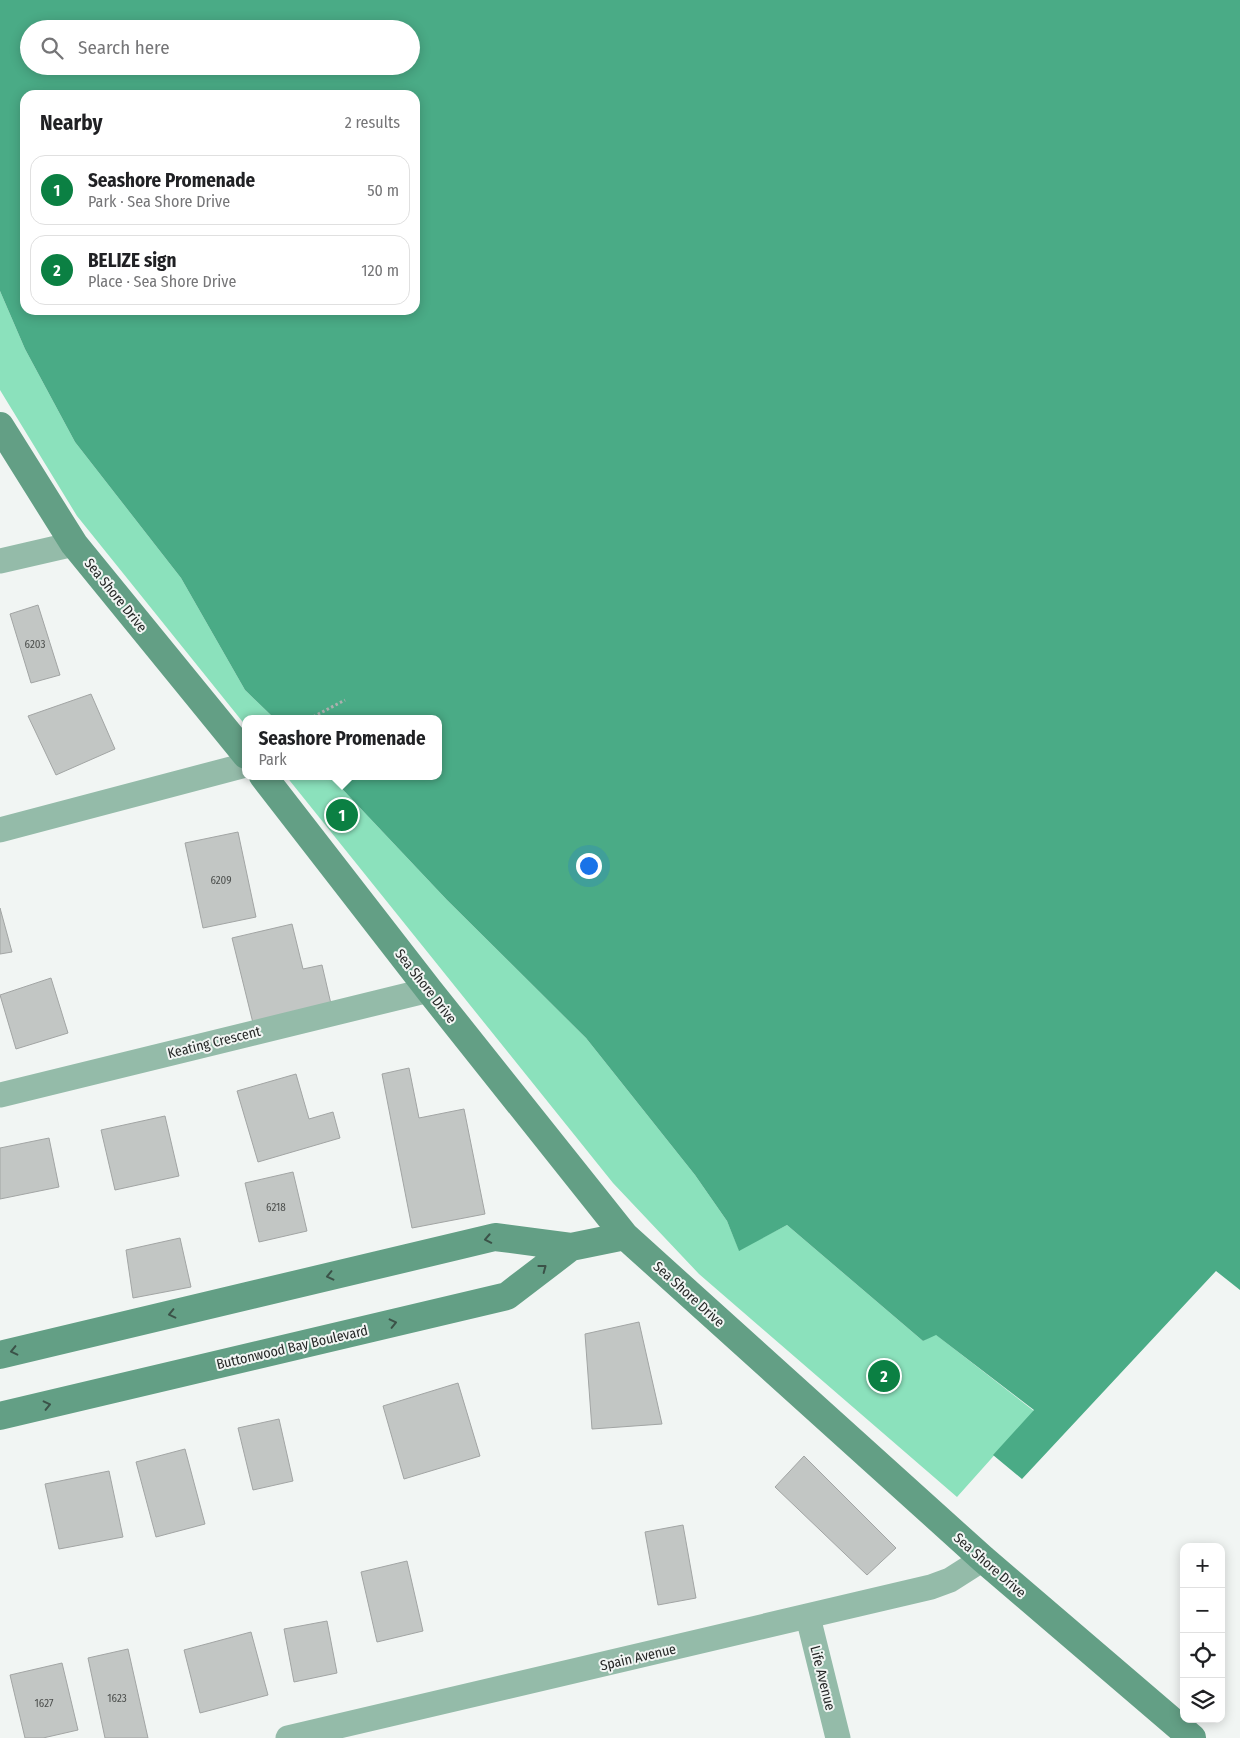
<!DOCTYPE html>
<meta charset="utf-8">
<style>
body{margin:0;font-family:"Fira Sans Condensed",sans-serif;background:#f6f6f6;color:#202124}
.controls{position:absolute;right:15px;bottom:15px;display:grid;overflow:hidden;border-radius:10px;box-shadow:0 2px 12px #0003}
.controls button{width:45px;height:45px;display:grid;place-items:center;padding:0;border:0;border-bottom:1px solid #e0e0e0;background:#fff;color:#202124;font:25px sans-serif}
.you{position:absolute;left:588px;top:865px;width:18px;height:18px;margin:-12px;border:4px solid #fff;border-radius:50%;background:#1a73e8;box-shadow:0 0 0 8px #1a73e833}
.badge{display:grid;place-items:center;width:32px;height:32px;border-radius:50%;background:#0b8043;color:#fff;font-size:16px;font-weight:700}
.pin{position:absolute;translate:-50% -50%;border:2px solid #fff;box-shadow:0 1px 5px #0006}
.popup{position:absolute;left:242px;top:715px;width:200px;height:65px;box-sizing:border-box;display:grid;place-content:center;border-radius:10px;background:#fff;filter:drop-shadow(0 1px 4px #0005);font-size:16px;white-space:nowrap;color:#757577}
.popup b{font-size:19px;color:#202124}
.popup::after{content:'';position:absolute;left:50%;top:100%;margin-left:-10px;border:10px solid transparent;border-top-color:#fff}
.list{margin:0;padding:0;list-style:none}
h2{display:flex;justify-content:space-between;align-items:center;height:65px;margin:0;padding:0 20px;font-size:21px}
h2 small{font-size:16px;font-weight:400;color:#757577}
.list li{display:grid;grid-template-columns:32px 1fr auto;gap:15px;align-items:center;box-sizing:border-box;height:70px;margin:0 10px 10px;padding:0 10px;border:1px solid #e0e0e0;border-radius:15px}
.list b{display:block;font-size:19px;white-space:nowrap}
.list p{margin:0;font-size:16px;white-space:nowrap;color:#757577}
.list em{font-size:16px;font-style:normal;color:#757577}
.icon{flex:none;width:28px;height:28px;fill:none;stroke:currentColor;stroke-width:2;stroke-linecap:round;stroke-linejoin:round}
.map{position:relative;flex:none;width:1240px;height:1738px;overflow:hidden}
.search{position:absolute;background:#fff;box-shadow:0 2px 12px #0003;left:20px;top:20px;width:400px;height:55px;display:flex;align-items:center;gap:12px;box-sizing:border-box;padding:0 18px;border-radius:28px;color:#757577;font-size:19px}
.panel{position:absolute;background:#fff;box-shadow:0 2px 12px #0003;left:20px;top:90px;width:400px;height:225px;border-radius:15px}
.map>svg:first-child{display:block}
.green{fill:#8be1bc}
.water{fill:#4aab86;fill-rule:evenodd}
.building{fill:#c2c6c4;stroke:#a2a5a4}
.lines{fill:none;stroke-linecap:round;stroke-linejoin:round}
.path{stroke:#adb0af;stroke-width:3;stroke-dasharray:2.5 2.5;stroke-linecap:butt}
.street{stroke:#94bba9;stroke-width:25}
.secondary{stroke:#639f85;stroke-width:28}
.oneway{stroke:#3b5248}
.labels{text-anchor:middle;stroke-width:4;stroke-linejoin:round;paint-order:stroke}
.number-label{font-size:11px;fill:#4d504e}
.street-label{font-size:14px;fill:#262827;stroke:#f1f5f3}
</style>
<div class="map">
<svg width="1240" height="1738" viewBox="0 0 1240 1738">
<rect width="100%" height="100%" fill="#f1f5f3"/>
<path class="green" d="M0,291L25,349L75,442L181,578L245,690L275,719H246V726L77,516L0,390Z
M286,776H330L447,900L586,1038L695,1175L727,1221L739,1250L787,1225L923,1341L935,1334L1034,1411L957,1497L699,1274L613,1183Z"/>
<path class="water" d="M0,0H1240V1290L1216,1271L1022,1479L993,1455L1034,1410L936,1335L923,1341L787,1225L739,1251L727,1221L695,1175L586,1038L447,900L330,776H438V719H275L245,690L181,578L75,442L25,349L0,291ZM29,29H411V66H29ZM25,95H415V310H25Z"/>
<path class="building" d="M38,605L60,675L31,683L10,614Z
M91,694L115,749L56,775L28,716Z
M238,832L256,917L203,928L185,843Z
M0,908L12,952L0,954Z
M292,924L303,969L322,965L331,1004L253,1023L232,938Z
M51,978L68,1033L16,1049L0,995Z
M409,1068L419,1118L464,1109L485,1214L412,1228L382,1074Z
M296,1074L309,1119L333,1112L340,1138L258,1162L237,1091Z
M165,1116L179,1176L115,1190L101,1130Z
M49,1138L59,1187L0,1199V1148Z
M293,1172L307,1231L259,1242L245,1183Z
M180,1238L191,1287L133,1298L126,1250Z
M639,1322L662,1424L592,1429L585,1334Z
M458,1383L480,1456L404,1479L383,1406Z
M279,1419L293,1481L253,1490L238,1428Z
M185,1449L205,1524L156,1537L136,1462Z
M804,1456L896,1548L867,1575L775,1487Z
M109,1471L123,1537L59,1549L45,1484Z
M683,1525L696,1598L658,1605L645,1532Z
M407,1561L423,1631L377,1642L361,1572Z
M327,1621L337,1673L294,1682L284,1629Z
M251,1632L268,1695L200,1713L184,1650Z
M128,1649L148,1738H105L88,1658Z
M62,1663L78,1730L43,1738H25L10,1675Z"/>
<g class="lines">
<path class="path" d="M309,719L345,700"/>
<path class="street" d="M0,561L74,544
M0,830L246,765
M0,1095L429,990
M808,1617L838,1738
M288,1738L931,1587L950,1580L983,1559"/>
<path class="secondary" d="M0,426L74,544L246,755
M263,776L429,990L625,1236L983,1559L1192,1738
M0,1355L495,1237L571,1247L625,1236
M0,1416L507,1296L571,1247"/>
</g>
<defs><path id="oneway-chevron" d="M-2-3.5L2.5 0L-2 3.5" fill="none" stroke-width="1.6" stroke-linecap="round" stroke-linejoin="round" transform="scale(1.25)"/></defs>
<g class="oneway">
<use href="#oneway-chevron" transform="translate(488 1239) rotate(169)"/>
<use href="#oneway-chevron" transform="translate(543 1268) rotate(-37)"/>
<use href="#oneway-chevron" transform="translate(330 1276) rotate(167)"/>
<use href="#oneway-chevron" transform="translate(172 1314) rotate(167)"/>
<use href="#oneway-chevron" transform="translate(393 1323) rotate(-13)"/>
<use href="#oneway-chevron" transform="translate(14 1351) rotate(167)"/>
<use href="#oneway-chevron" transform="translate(47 1405) rotate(-13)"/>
</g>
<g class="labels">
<g class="number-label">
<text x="35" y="648">6203</text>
<text x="221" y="884">6209</text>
<text x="276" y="1211">6218</text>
<text x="117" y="1702">1623</text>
<text x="44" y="1707">1627</text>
</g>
<g class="street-label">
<text transform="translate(116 595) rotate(51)" y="5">Sea Shore Drive</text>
<text transform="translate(426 986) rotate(52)" y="5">Sea Shore Drive</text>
<text transform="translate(214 1042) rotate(-14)" y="5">Keating Crescent</text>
<text transform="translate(689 1294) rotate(42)" y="5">Sea Shore Drive</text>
<text transform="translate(292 1347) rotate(-13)" y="5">Buttonwood Bay Boulevard</text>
<text transform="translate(990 1565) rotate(41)" y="5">Sea Shore Drive</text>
<text transform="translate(638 1657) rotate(-13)" y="5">Spain Avenue</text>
<text transform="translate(823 1678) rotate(76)" y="5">Life Avenue</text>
</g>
</g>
</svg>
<div class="controls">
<button>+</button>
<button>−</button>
<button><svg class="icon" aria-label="locate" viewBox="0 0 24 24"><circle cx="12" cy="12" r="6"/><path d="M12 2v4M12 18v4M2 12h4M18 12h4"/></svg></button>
<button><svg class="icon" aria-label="layers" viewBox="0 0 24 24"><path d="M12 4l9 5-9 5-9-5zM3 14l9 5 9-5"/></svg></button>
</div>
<div class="you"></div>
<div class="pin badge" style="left:342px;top:815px">1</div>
<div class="popup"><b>Seashore Promenade</b>Park</div>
<div class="pin badge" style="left:884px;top:1376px">2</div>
<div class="search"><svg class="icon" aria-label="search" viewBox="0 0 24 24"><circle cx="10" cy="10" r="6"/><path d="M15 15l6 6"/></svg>Search here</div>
<section class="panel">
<h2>Nearby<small>2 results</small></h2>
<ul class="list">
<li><span class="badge">1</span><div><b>Seashore Promenade</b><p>Park · Sea Shore Drive</p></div><em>50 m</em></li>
<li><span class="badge">2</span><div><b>BELIZE sign</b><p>Place · Sea Shore Drive</p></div><em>120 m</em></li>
</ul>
</section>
</div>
